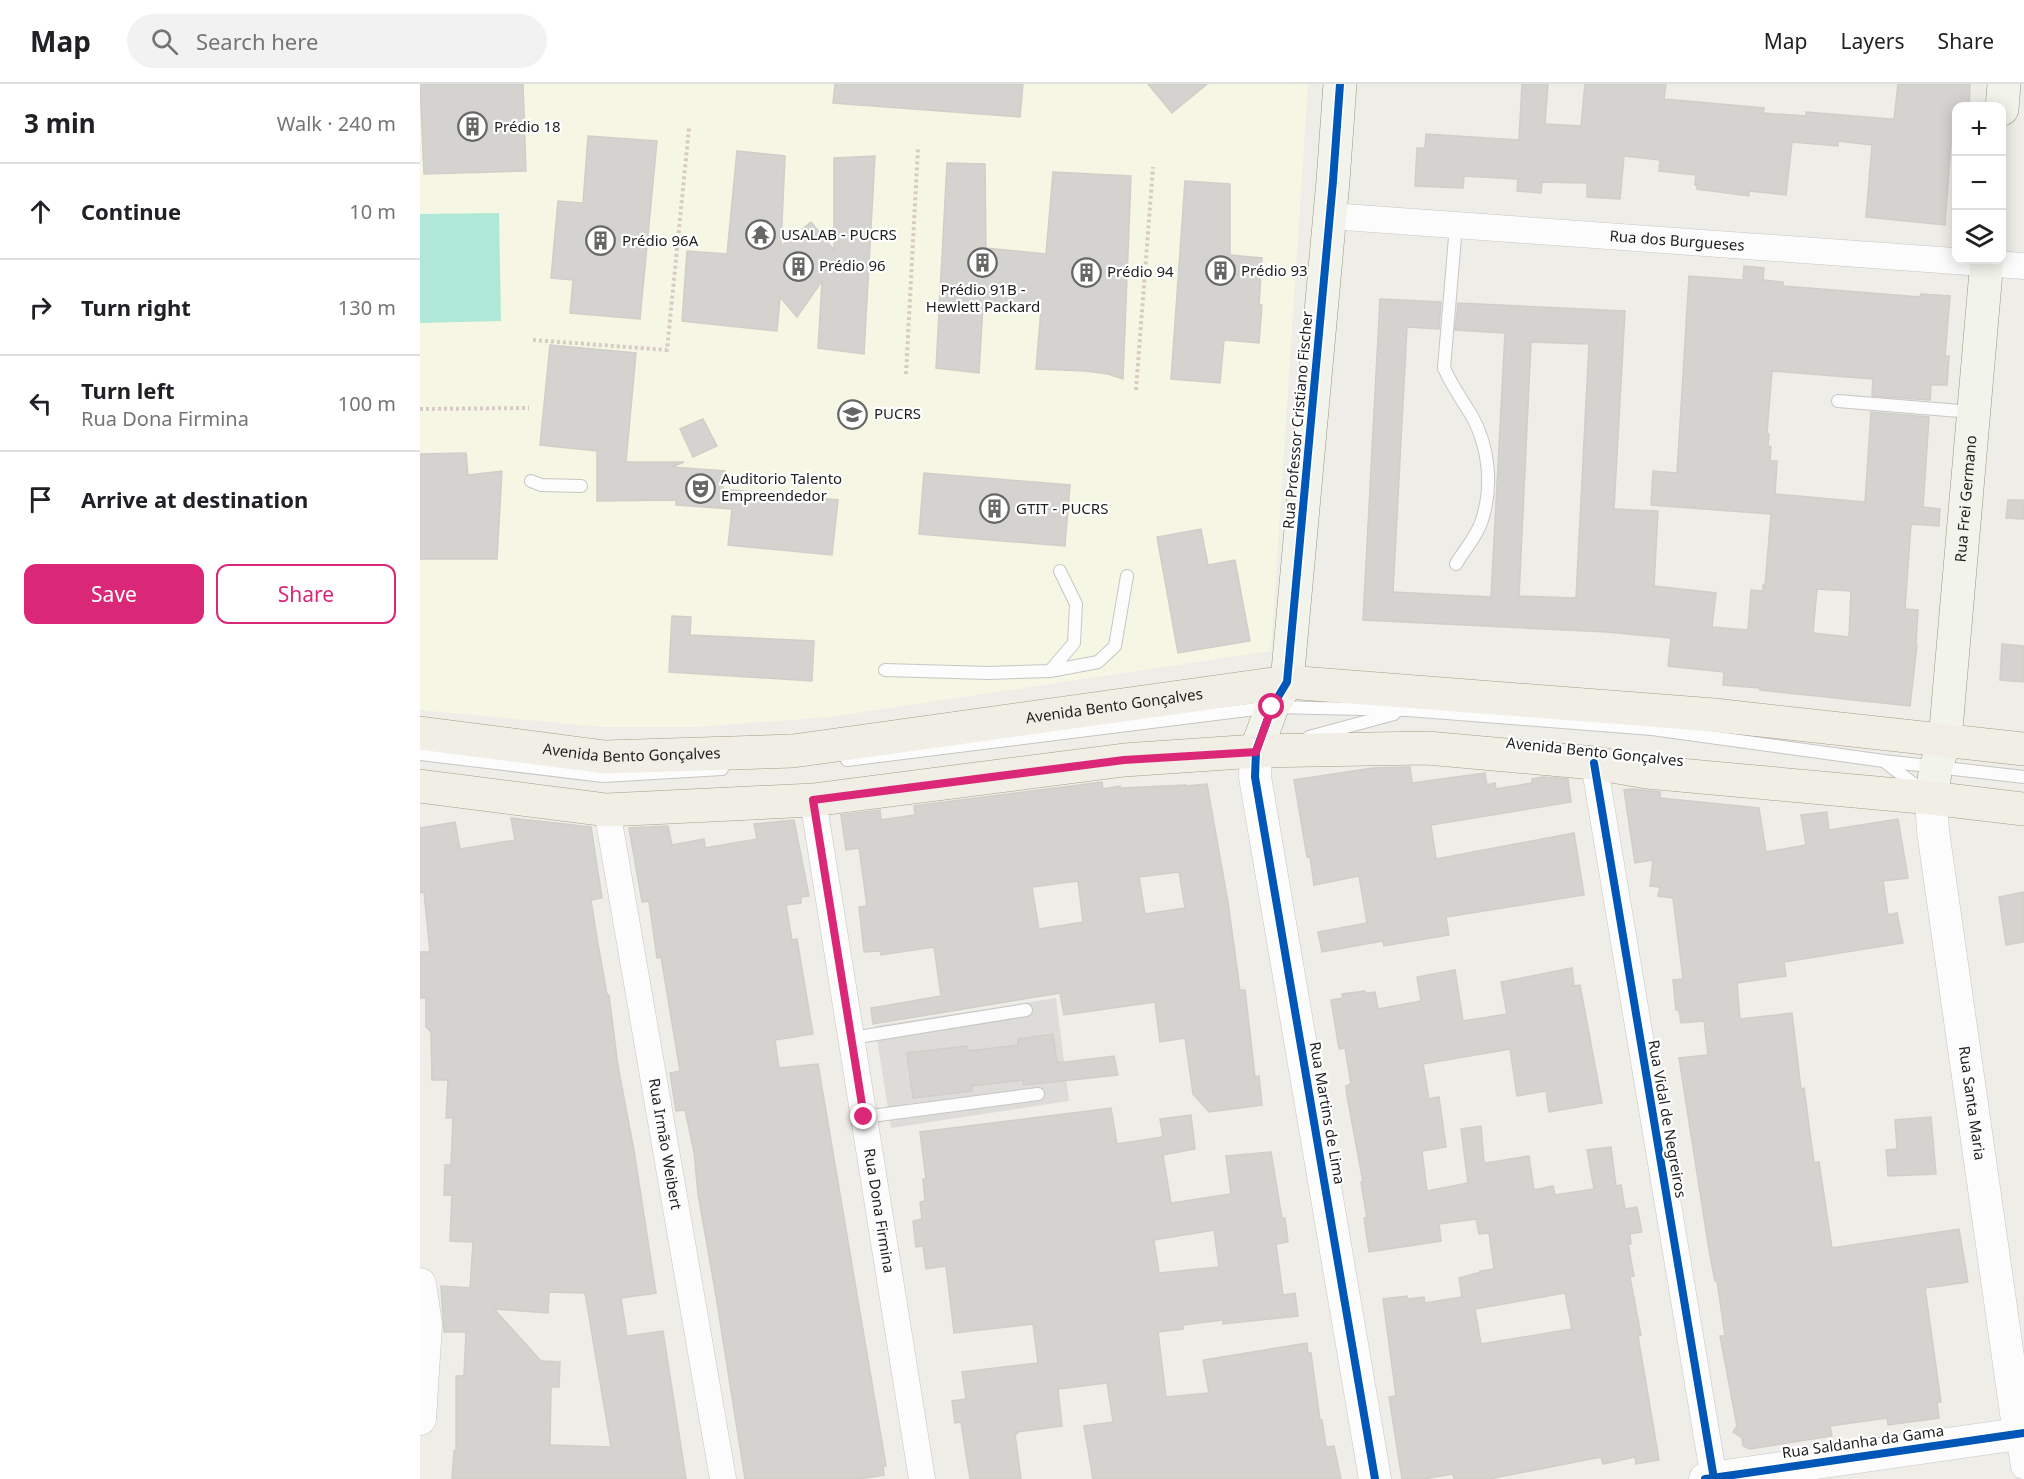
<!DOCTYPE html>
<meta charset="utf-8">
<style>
body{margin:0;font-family:"Noto Sans",sans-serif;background:#f2f2f2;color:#202124}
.controls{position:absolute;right:18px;top:18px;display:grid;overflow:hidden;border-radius:12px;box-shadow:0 3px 15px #0003}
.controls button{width:54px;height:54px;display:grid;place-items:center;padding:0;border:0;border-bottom:2px solid #e0e0e0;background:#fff;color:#202124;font:30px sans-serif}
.stop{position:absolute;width:18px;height:18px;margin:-14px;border:4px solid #db2777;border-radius:50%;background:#fff}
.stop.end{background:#db2777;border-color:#fff;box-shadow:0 2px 6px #0008}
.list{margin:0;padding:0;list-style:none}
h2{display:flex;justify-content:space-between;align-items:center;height:78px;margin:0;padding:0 24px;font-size:26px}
h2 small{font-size:20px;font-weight:400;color:#757577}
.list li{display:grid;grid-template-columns:39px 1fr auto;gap:18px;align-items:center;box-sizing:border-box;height:96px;padding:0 24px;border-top:2px solid #e0e0e0}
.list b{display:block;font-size:22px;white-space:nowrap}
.list p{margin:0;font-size:20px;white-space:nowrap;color:#757577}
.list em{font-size:20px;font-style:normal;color:#757577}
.actions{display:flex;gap:12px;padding:18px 24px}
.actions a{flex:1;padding:14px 0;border:2px solid #db2777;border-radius:12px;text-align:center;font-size:21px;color:#db2777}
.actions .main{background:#db2777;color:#fff}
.icon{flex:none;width:33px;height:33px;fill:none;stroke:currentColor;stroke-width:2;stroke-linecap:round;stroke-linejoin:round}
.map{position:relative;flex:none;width:1604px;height:1395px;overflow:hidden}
header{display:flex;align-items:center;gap:36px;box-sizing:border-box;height:84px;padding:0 30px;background:#fff;border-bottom:2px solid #e0e0e0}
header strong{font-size:28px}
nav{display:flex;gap:33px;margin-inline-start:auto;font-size:21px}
.search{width:420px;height:54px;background:#f2f2f2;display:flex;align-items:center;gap:15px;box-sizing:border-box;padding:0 21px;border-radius:33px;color:#757577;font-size:22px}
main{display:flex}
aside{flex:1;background:#fff}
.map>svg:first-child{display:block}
.residential{fill:#dddcd9}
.education{fill:#f5f7e4}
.pitch{fill:#b0e8d7}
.building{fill:#d5d3cf;stroke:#d1cec9;stroke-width:1.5;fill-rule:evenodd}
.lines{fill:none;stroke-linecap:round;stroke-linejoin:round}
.service-casing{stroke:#c6c6c4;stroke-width:14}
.minor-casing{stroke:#c6c6c4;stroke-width:27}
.tertiary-casing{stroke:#c6c6c4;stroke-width:33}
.secondary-casing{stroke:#94997f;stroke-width:34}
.primary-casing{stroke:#a59e84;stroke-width:34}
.path{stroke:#d8cbc6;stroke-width:4;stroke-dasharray:3 3;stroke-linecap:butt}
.service{stroke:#fcfcfc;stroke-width:12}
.minor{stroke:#fcfcfc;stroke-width:26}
.tertiary{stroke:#fcfcfc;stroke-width:32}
.secondary{stroke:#f2f4eb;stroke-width:33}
.primary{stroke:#f1eee5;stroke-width:33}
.cycleway-casing{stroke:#fff;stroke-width:11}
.cycleway{stroke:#0057b8;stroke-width:8}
.route{stroke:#db2777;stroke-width:8}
.labels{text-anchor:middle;stroke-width:4.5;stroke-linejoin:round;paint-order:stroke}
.poi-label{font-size:15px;fill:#1f1f1f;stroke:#fff;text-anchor:start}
.street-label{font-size:15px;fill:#1f1f1f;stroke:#fff}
</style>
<header>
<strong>Map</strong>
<div class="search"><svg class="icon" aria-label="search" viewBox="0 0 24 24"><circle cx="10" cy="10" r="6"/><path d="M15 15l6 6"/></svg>Search here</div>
<nav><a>Map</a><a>Layers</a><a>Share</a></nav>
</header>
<main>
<aside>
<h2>3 min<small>Walk · 240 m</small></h2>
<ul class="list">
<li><svg class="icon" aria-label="ahead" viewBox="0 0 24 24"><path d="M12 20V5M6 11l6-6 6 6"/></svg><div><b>Continue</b></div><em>10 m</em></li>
<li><svg class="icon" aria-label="right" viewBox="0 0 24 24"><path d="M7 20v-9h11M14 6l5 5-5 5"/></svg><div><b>Turn right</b></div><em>130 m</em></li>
<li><svg class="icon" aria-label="left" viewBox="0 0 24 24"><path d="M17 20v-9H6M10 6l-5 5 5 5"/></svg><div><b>Turn left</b><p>Rua Dona Firmina</p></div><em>100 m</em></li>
<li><svg class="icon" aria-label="arrive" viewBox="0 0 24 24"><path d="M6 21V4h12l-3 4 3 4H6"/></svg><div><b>Arrive at destination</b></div></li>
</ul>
<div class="actions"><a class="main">Save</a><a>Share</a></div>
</aside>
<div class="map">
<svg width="1604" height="1395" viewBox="0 0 1604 1395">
<rect width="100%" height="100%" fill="#eeede8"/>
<path class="residential" d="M636,914L649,1017L471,1044L455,942Z"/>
<path class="education" d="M0,0H888L851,567L410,633L278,643H181L0,626Z"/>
<path class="pitch" d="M79,129L81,237L0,239V130Z"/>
<path class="building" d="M0,0H103L106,87L4,90Z
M415,0H603L600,33L413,19Z
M728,0H787L752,29Z
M1102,0H1128L1125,40L1161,42L1165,0H1246L1244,15L1344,24L1343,29L1386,32V28L1471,35H1474L1478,0H1550L1549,22H1536V25L1533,58H1531L1525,141L1446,133L1452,61L1418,57V62L1372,58L1366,111L1329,107V112L1277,105V101H1275L1276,91L1239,87L1240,76L1204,72L1200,115L1167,113V99L1122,98L1121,109L1097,107L1098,95L1044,92L1043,104L995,102L997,64H1005L1006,50L1099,56Z
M168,52L237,57L220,235L150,229L153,196L131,194L138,117L163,119Z
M317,67L365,72L361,162L391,138L414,166V74L455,72L444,270L398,264L402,197L377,233L360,213L357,247L262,237L267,167L307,170Z
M527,79L565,80L566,164L626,170L633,88L711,92L703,295L688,290L665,287L616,285L621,226L563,221L559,289L516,284Z
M765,97L810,100V171L842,174L839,221H842L839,259L804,256L800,299L751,295Z
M1324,182L1344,184L1343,196L1363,198V202L1500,213L1501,210L1530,212L1525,272H1529L1527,301H1511L1510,316L1452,312L1453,295L1352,287L1347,349L1349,350L1348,362L1351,363L1350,377H1357L1355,410L1445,418L1451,328L1509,333L1503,423L1520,425L1519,442L1491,440L1485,525L1498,526L1496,560L1497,561L1490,622L1340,606V604L1303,601L1304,588L1248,582L1251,554L1187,548L943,536L960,215L1021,218L1019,245L987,243L973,508L1071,513L1085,249L1035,246L1038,219L1205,227L1194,425L1238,427L1234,502L1296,509L1292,543L1328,546L1331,506L1343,507V501L1345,502L1351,430L1231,421L1233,387L1257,389L1269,192L1323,196ZM1111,258L1169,260L1156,514L1099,512ZM1397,505L1431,507L1429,553L1393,549Z
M130,261L216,269L206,378H264L252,383L305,387L303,405L418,416L412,471L308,461L312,425L256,421V416L177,417V367L120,361Z
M283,335L297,362L273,373L260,345Z
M46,369L48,391L82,387L77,475H0V370Z
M504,389L650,401L645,462L499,450Z
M1588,416H1604V435L1586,434Z
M781,445L788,481L815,476L830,557L758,569L737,453Z
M252,532L271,533L270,551L394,557L392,597L249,588Z
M1582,560L1604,562V598L1580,596Z
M990,683L992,699L1065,689L1067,701L1075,699L1076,705L1112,699V695L1123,693L1148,695L1151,718L1011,741L1016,775L1154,749L1164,811L1026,833L1029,851L964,862L963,857L902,868L898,848L947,839L939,792L894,801L890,772L887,773L874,696L953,684Z
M682,698L683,705L700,702V704L766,701V702L787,700L808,818L820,906H825L835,993L839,992L842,1021L789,1028L773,1010L765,954L740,958L735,918L644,931L640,909L453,940L451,924L521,912L514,863L461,871V867L444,868L439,823L447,822L439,764L426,766L421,731L460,726L461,736L495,731L494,722ZM759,788L765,824L725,830L719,793ZM658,797L663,838L619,845L612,803Z
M1213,705L1240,708V714L1339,724L1346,768L1386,761L1381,731L1407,728L1409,746L1478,735L1488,794L1463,797L1468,831L1477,829L1483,859L1364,878L1366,892L1317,899L1320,935L1372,929L1381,1005L1384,1004L1394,1079L1399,1078L1412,1164L1539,1145L1548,1198L1505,1204L1521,1318H1517L1519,1334L1468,1341L1467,1334L1410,1342L1412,1352L1330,1365L1323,1362L1322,1354L1313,1348L1317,1342L1300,1252H1305L1297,1197H1295L1290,1172L1259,974L1288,971L1284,937L1261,939L1259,926H1256L1253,896L1263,895L1253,814L1238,812L1240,803L1230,802L1233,776L1215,779L1204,706Z
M91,734L171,743L182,814L171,816L177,854L187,911H189L198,982L214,1067L236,1209L201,1214L207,1252L243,1247L266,1395H32L34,1367H36V1292H44L46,1248H24L21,1202L50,1204L53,1158L30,1157L32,1111H24L25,1081H31L33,1034H26L28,996H12L11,948L6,943V914H0V868H10L4,808L0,809V744L35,738L40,765L95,756ZM129,1208L165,1209L191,1363L130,1361L131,1303H139L140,1278L121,1277L74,1225L128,1229Z
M374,736L389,812L381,813V819L366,821L372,856L377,855L393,950L355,956L359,984L398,980L466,1382H463L464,1391L439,1395H325L295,1206L278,1110L274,1068L265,1026L256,1027L250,989L260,987L241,873L237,874L229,817L222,818L209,744L248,742L252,761L284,755L285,764L337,755L334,740Z
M1604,808V858L1586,861L1579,813Z
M1152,884L1154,902L1160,901L1182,1019L1129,1028L1126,1007L1097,1012L1090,965L1003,980L1009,1015L1019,1013L1026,1063L1002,1067L1007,1107L1048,1099L1041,1045L1061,1042L1064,1078L1066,1079L1109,1072L1114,1106L1133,1102L1135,1111L1174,1105L1167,1066L1191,1063L1196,1102L1201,1101L1205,1125L1217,1123L1222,1148L1210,1150L1211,1160H1208L1214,1192L1210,1193L1221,1251L1218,1252L1239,1376L1216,1380L1215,1373L1183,1380L1181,1373L1069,1395H1034L1033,1390L1003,1395H982L969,1313L976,1312L963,1215L987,1212L988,1215L1004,1213L1005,1219L1042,1213L1039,1194L1061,1188L1060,1187L1074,1185L1069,1149L1059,1150L1056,1135L1019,1140L1021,1157L949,1168L944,1134H947L941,1098H943L927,1012L926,1002L931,1000L925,964L919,965L911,916L923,914L922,910L945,907L946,909L955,908L958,925L1001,917L997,893L1035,886L1043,937L1087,930L1081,898ZM1145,1209L1152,1245L1061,1260L1055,1225Z
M633,950L637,979L694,972L698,991L604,1001L603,996L552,1002V1007L493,1014L487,969L547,962L548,967L598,961V955Z
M691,1024L697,1060L743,1053L740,1035L771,1031L775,1065L743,1071L751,1119L811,1110L806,1072L851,1068L862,1134H865L868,1158L856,1160L863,1211L875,1209L878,1232L803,1240V1236L763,1241V1245L738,1248L746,1313L789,1309L783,1276L887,1259L888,1269H891L900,1336H902L906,1363L914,1362L921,1395H673L664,1342L693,1338L687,1299L638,1305L642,1342L597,1348V1350H595L601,1395H550L541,1338L535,1339L532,1317L546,1315L542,1288L618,1279L613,1240L534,1249L526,1182L506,1185L503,1162L496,1163L493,1137L502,1135L500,1118L505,1117L503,1095H506L500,1048ZM794,1146L799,1183L739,1189L734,1156Z
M1511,1033L1516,1090L1468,1092L1466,1066L1477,1065L1475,1036Z"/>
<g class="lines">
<defs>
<path id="service" d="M1418,317L1552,328
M111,397L121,401L161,402
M1036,480C1044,466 1058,451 1062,436C1073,402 1069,363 1052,332C1042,316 1032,302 1024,284L1036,141
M465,586L568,589L630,587L678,578L695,562L707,492
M630,587L654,559L656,520L640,487
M889,653L974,630
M0,670L183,692L302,685
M427,676L852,623L988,626L1232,645L1464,677L1604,693
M1465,678L1499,704
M432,954L606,926
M444,1033L618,1010"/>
<g id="minor">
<path id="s1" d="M910,132L1604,182"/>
<path d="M1174,679L1294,1395"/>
<path id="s2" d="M393,716L502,1395"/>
<path id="s3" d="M187,726L303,1395"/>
<path d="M1599,1350L1604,1382"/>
</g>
<g id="tertiary">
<path d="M836,667L835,693L955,1395"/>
<path id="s4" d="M1511,714L1513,747L1599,1350"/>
<path d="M0,1200L6,1240L0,1335"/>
<path d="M1285,1395L1604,1349"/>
</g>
<g id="secondary">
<path d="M1582,25L1584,0"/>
<path d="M836,667L852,623L867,598L913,97L920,0"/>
<path id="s5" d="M1511,714L1516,683L1525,656L1567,176"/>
</g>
<g id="primary">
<path id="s6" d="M0,649L185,673L373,667L867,598L1294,631L1604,665"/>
<path d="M0,702L187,726L393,716L704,676L836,667L1007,664L1174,679L1227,688L1511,714L1604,725"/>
</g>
</defs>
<use href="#service" class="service-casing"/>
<use href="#minor" class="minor-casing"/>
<use href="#tertiary" class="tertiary-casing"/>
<use href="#secondary" class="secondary-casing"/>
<use href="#primary" class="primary-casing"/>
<path class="path" d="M113,256L247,266L269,44
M486,290L498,64
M716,306L733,83
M0,325L109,324"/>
<use href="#service" class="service"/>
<use href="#minor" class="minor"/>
<use href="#tertiary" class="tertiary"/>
<use href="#secondary" class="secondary"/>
<use href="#primary" class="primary"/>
<defs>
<path id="cycleway" d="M920,0L913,97L867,598L852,623L836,667L835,693L955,1395
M1174,679L1294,1395
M1285,1395L1604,1349"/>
</defs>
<use href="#cycleway" class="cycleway-casing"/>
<use href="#cycleway" class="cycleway"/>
</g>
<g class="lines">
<path class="route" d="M444,1033L393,716L704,676L836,668L852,623"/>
</g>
<defs>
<symbol id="building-ring" viewBox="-11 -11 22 22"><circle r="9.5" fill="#fff" stroke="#676765" stroke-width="1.5"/><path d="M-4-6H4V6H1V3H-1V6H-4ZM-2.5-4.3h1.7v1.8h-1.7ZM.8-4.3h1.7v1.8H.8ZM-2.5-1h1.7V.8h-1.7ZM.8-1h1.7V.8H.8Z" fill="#676765"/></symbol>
<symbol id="temple-ring" viewBox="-11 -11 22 22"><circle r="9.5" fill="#fff" stroke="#676765" stroke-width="1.5"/><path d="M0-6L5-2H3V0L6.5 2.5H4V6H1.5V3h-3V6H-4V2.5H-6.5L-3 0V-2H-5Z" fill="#676765"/></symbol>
<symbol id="university-ring" viewBox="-11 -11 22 22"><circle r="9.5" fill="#fff" stroke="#676765" stroke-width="1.5"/><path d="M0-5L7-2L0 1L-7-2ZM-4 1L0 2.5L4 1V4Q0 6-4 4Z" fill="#676765"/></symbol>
<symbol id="theatre-ring" viewBox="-11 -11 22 22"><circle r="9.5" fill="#fff" stroke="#676765" stroke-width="1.5"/><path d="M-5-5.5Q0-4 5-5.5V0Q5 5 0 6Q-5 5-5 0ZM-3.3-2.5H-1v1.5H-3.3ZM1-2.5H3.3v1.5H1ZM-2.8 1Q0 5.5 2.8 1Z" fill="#676765"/></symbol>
</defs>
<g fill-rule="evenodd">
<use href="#building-ring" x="36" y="26" width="33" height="33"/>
<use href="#temple-ring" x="324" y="134" width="33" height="33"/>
<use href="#building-ring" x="164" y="140" width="33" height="33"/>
<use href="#building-ring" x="546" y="162" width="33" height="33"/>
<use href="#building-ring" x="362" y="166" width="33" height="33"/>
<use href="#building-ring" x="784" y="170" width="33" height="33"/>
<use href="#building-ring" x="650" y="172" width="33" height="33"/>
<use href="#university-ring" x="416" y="314" width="33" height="33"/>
<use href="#theatre-ring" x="264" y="388" width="33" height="33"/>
<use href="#building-ring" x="558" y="408" width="33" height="33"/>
</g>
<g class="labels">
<g class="poi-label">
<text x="74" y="48">Prédio 18</text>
<text x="361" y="156">USALAB - PUCRS</text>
<text x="202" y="162">Prédio 96A</text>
<text x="399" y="187">Prédio 96</text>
<text x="821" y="192">Prédio 93</text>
<text x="687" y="193">Prédio 94</text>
<text x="563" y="211" text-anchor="middle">Prédio 91B -<tspan x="563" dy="17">Hewlett Packard</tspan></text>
<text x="454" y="335">PUCRS</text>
<text x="301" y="400">Auditorio Talento<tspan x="301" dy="17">Empreendedor</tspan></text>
<text x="596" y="430">GTIT - PUCRS</text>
</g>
<g class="street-label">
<text dy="5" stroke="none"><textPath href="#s1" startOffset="348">Rua dos Burgueses</textPath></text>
<text transform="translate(878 336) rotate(-85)" y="5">Rua Professor Cristiano Fischer</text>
<text dy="5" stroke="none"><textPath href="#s5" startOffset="302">Rua Frei Germano</textPath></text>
<text dy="5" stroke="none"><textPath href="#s6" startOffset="699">Avenida Bento Gonçalves</textPath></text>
<text dy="5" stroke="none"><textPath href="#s6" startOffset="213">Avenida Bento Gonçalves</textPath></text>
<text transform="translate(1175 668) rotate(6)" y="5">Avenida Bento Gonçalves</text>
<text dy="5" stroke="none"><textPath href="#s4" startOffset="308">Rua Santa Maria</textPath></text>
<text transform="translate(907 1029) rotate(80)" y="5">Rua Martins de Lima</text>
<text transform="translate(1247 1035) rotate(80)" y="5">Rua Vidal de Negreiros</text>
<text dy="5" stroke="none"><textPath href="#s3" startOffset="339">Rua Irmão Weibert</textPath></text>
<text dy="5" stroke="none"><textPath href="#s2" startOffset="416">Rua Dona Firmina</textPath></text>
<text transform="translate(1443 1358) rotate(-8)" y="5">Rua Saldanha da Gama</text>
</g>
</g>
</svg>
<div class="controls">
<button>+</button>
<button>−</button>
<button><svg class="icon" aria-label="layers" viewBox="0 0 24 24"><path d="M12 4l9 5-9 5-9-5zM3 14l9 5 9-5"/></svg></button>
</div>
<div class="stop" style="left:852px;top:623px"></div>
<div class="stop end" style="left:444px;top:1033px"></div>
</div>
</main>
